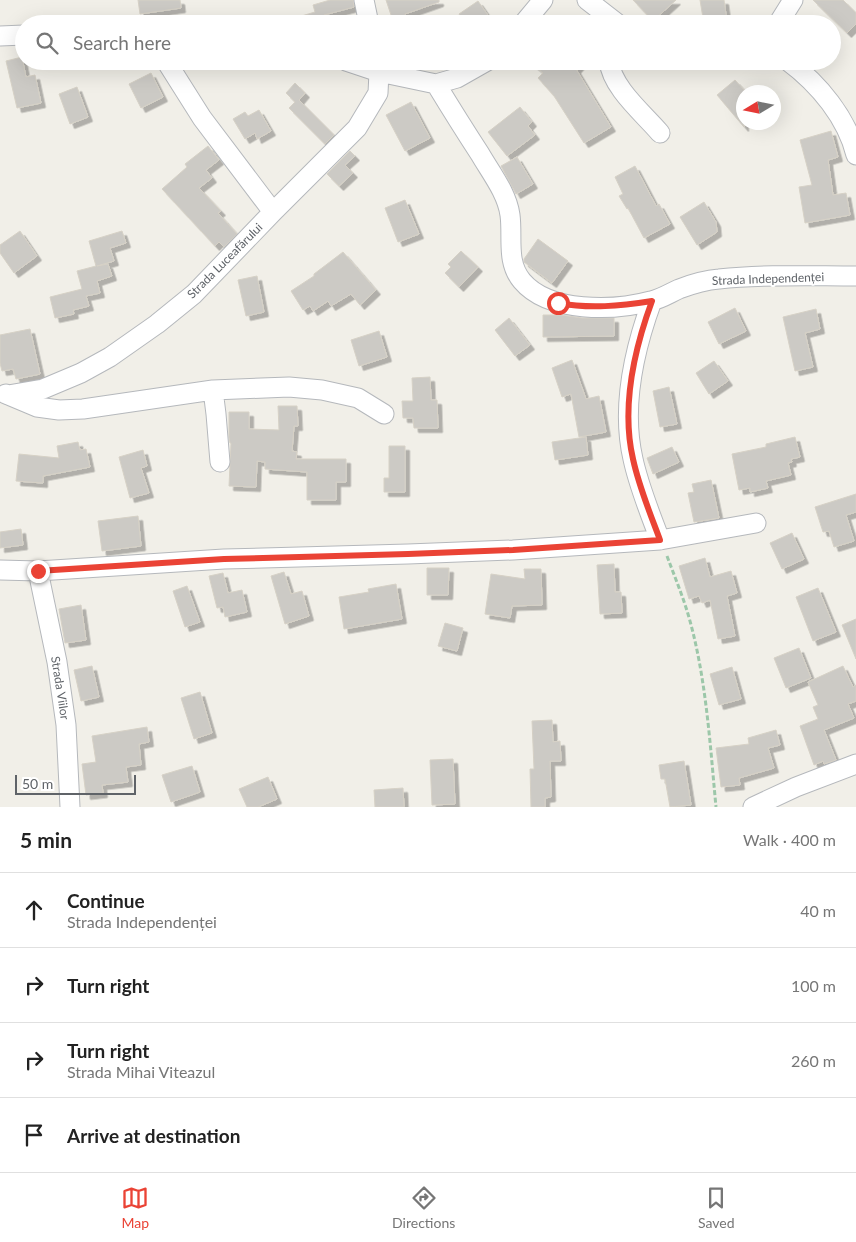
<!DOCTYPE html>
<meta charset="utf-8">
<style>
body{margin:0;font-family:Lato,sans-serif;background:#f2f2f2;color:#222}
.compass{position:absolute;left:736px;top:85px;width:45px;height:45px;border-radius:50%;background:#fff;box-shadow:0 5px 20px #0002;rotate:260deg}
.scale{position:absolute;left:15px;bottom:12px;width:121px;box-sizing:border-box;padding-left:5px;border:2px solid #5f6368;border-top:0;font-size:14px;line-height:18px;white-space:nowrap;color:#5f6368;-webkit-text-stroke:4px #fff;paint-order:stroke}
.stop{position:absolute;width:15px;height:15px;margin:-11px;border:4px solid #ea4335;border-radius:50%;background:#fff}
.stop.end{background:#ea4335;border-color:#fff;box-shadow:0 1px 5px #0008}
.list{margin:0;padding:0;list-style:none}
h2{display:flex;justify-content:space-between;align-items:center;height:65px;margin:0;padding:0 20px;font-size:21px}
h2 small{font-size:16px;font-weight:400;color:#767676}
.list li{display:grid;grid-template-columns:32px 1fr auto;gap:15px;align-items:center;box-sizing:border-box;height:75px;padding:0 20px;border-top:1px solid #e0e0e0}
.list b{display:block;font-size:19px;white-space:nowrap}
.list p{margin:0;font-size:16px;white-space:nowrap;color:#767676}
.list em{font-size:16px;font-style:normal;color:#767676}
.icon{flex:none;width:28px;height:28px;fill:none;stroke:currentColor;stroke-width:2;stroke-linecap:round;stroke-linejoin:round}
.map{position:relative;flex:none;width:856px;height:807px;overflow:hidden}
.search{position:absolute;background:#fff;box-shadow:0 5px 20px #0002;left:15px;right:15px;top:15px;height:55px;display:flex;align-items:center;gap:12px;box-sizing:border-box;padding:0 18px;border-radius:28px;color:#767676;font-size:19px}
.sheet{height:365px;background:#fff}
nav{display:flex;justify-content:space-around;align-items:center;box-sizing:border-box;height:70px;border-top:1px solid #e0e0e0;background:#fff;font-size:14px;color:#767676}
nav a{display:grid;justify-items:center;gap:2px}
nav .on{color:#ea4335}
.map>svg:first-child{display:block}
.building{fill:#cccac5;stroke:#d6d1c6;filter:url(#shadow)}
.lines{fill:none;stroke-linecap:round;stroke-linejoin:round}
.minor-casing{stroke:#b5b8bc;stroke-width:21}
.path{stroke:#9cc7a9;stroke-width:3;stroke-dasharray:5 2.5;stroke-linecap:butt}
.minor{stroke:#fff;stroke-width:19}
.route{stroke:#ea4335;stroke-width:6}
.labels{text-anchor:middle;stroke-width:4;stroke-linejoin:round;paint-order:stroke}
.street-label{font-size:12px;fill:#5f6368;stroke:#fff}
</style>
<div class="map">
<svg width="856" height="807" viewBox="0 0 856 807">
<defs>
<filter id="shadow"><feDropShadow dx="4.5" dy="4.5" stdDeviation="0" flood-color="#0004"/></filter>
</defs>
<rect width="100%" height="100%" fill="#f1efe8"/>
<path class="building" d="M138,0H180L181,8L140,14Z
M330,0H353L354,7L324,15L327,24H289L288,20L315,12L313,5Z
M386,0H439V2L405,14L408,24H394Z
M633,0H676L653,21Z
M700,0H724L727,22L704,24Z
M813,0H843L856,13V24L847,33Z
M478,1L494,24H465L459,14Z
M22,57L26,77L35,75L41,103L17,108L6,61Z
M529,61H583L576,69L611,127L584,143L554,96L538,78L543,73Z
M151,73L163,97L141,108L129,84Z
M735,80L744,90V127L717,95Z
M295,83L305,93L299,100L334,135L325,144L289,108L295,102L286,93Z
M77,87L88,117L70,124L59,94Z
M411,102L430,138L405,151L386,115Z
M520,107L532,122L528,126L535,135L507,156L488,132Z
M259,110L271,131L257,139L255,133L245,139L233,119L245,112L248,116Z
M831,131L838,157L828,160L833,195L846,193L850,215L805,223L799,187L812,185L800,140Z
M208,146L219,160L206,170L212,178L199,188L221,211L218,213L237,234L224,247L219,242L215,246L162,189L187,167L185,164Z
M350,151L355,156L345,165L353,173L339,186L327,174Z
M517,157L533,184L516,194L501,166Z
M635,166L656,206L659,204L670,224L644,238L628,208L627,209L619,196L623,194L615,177Z
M405,200L419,234L398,242L385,208Z
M704,202L716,222L717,232L697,245L680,217Z
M20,231L37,256L14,273L0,253V245Z
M122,231L126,243L110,248L114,261L97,266L108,264L112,276L97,281L100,293L86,296L89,306L73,310L74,314L55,318L50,297L82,289L77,271L96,266L89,241Z
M538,239L568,261L552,283L524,262V259Z
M461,251L478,267L459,287L445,273L451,267L448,264Z
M343,252L376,290L360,305L351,294L331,306L328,301L313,311L310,306L303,310L291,291L314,276V274Z
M257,276L264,312L246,316L238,280Z
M735,308L746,331L719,344L708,322Z
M816,309L820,329L805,333L813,367L795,371L783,317Z
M543,315H561L582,318H614V336L543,337Z
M509,318L530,345L515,356L495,330Z
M30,329L40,374L16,379L13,369L2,371L0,363V335Z
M379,331L387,357L359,366L351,340Z
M572,360L586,399L599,396L606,432L579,437L571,394L562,397L552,368Z
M714,361L728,381L709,394L696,373Z
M430,377L431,400H437L438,428H414L413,418H403L402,401H413L412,378Z
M669,387L677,424L660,427L653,391Z
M278,406H297L298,426H294L292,451L297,452L296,459H346V482H336V500H307V472L265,469V462L257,461L256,487L229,486L231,443H230L229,437V412H249V429L279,430Z
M586,437L588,455L555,460L552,442Z
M795,437L800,457L791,459L792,462L788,463L791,475L766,481L768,488L750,492V488L739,490L732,454L766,447V444Z
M78,442L80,450L86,449L90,467L43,476V483L16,481L19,454L59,458L57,446Z
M389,446H405V492H384V478H389Z
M672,447L679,462L653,474L647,458Z
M143,450L147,466L141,468L149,493L130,498L119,457Z
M711,480L719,518L694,522L688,493L694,492L692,484Z
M856,494V512L846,515L854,541L834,547L829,531L823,532L815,507Z
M138,516L141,546L102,551L98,521Z
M21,529L23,545L0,548V532Z
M792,533L804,559L782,569L770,543Z
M705,558L710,577L731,571L737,593L727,596L735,636L718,639L710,600L702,603L699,596L689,599L679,566Z
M614,564L615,592H621L622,613L600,614L597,565Z
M427,568H449L448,595H427Z
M524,569H541L542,605L512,606L510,618L485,614L491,574L525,579Z
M284,572L291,594L302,591L309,616L285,624L271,576Z
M223,573L228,593L242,590L247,612L225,617L223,607L217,608L209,576Z
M396,584L402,619L344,629L339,597L369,592L368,589Z
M187,586L200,622L185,627L173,591Z
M818,588L836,632L813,641L796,597Z
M81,605L86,640L65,643L59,609Z
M856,619V659L842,625Z
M445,623L463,628L457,651L438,646Z
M799,648L811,678L786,688L774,658Z
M92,666L99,697L81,701L74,670Z
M843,666L853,687L856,685V701L848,704L854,718L824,730L836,760L824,764L823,761L814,765L800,726L818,719L813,707L818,705L808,682Z
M732,667L741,699L719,705L710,674Z
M200,692L212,733L194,739L181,698Z
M552,720L553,742L560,741L561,761H550L551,797L545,798V807H531L530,769H534L532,721Z
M147,727L149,742L139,744L141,765L126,767L128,782L102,785L103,793L86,795L82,764L96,762L92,736Z
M776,730L780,745L768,748L774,768L739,778L740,785L721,787L716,748L749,744L748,738Z
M453,759L455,804L432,805L430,760Z
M684,761L691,805L670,807L665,779H661L659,765Z
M192,766L200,792L171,802L162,775Z
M268,777L277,799L258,807H247L239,789Z
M403,788L404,807H375L374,790Z"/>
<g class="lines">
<defs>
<path id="minor" d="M364,0L369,24
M587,0L618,24
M523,24L543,0
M778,24L793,0
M0,36L24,35
M166,61L202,118L273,212
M346,61L379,72L436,84L457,78L487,61
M609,61C612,88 643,113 660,133
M788,61C819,84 847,118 856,155
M436,84C450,107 465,131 480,154C491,173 507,193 510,215C513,238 506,262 522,281C549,313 614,311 651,301C661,299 670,293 679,289C692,284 706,280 719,279C765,274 811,276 856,276
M652,301C634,350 621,407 633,459C639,487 650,513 660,540
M213,390L216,414L220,462
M6,394L37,407L59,410L83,409L213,390L289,387L322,390L358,398L384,414
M8,395L43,389L81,373L110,357L157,324L194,294L273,212L357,128L378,93L379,72L377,61
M0,570L38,571L224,559L408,554L513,550L660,540L756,523
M38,571L57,662L66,725L70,807
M753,807L796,787L856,764"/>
</defs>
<use href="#minor" class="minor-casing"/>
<path class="path" d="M667,556C674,575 682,594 688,614C706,675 710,744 716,807"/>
<use href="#minor" class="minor"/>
</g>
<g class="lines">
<path class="route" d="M38,571L224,559L408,554L513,550L660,540C650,513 639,487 633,459C621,407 634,350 652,301C620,306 590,309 558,303"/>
</g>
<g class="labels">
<g class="street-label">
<text transform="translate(225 261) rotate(-45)" y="4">Strada Luceafărului</text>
<text transform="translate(768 279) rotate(-2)" y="4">Strada Independenței</text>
<text transform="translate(60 688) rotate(81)" y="4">Strada Viilor</text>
</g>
</g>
</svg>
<svg class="compass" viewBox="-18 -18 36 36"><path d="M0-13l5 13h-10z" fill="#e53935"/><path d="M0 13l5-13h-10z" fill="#767676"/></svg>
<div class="scale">50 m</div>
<div class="stop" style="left:558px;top:303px"></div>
<div class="stop end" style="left:38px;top:571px"></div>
<div class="search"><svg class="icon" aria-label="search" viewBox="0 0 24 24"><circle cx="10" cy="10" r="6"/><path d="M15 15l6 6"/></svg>Search here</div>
</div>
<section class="sheet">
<h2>5 min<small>Walk · 400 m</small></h2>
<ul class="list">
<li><svg class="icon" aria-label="ahead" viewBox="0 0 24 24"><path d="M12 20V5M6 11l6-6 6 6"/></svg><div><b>Continue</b><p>Strada Independenței</p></div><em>40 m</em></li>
<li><svg class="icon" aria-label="right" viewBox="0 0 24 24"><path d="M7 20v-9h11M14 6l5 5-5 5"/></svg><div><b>Turn right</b></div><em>100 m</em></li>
<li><svg class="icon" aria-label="right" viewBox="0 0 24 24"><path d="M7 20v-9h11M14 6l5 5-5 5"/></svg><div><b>Turn right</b><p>Strada Mihai Viteazul</p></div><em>260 m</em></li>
<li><svg class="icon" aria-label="arrive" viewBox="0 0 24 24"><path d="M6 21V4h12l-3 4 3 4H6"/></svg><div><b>Arrive at destination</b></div></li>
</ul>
</section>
<nav>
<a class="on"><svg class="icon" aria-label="map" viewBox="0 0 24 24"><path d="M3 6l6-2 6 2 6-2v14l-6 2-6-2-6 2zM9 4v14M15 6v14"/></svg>Map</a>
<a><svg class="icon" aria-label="directions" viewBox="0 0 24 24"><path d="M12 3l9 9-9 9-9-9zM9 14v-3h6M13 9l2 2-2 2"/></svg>Directions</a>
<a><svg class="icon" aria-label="saved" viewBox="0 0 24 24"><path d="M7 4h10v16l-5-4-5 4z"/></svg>Saved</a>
</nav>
